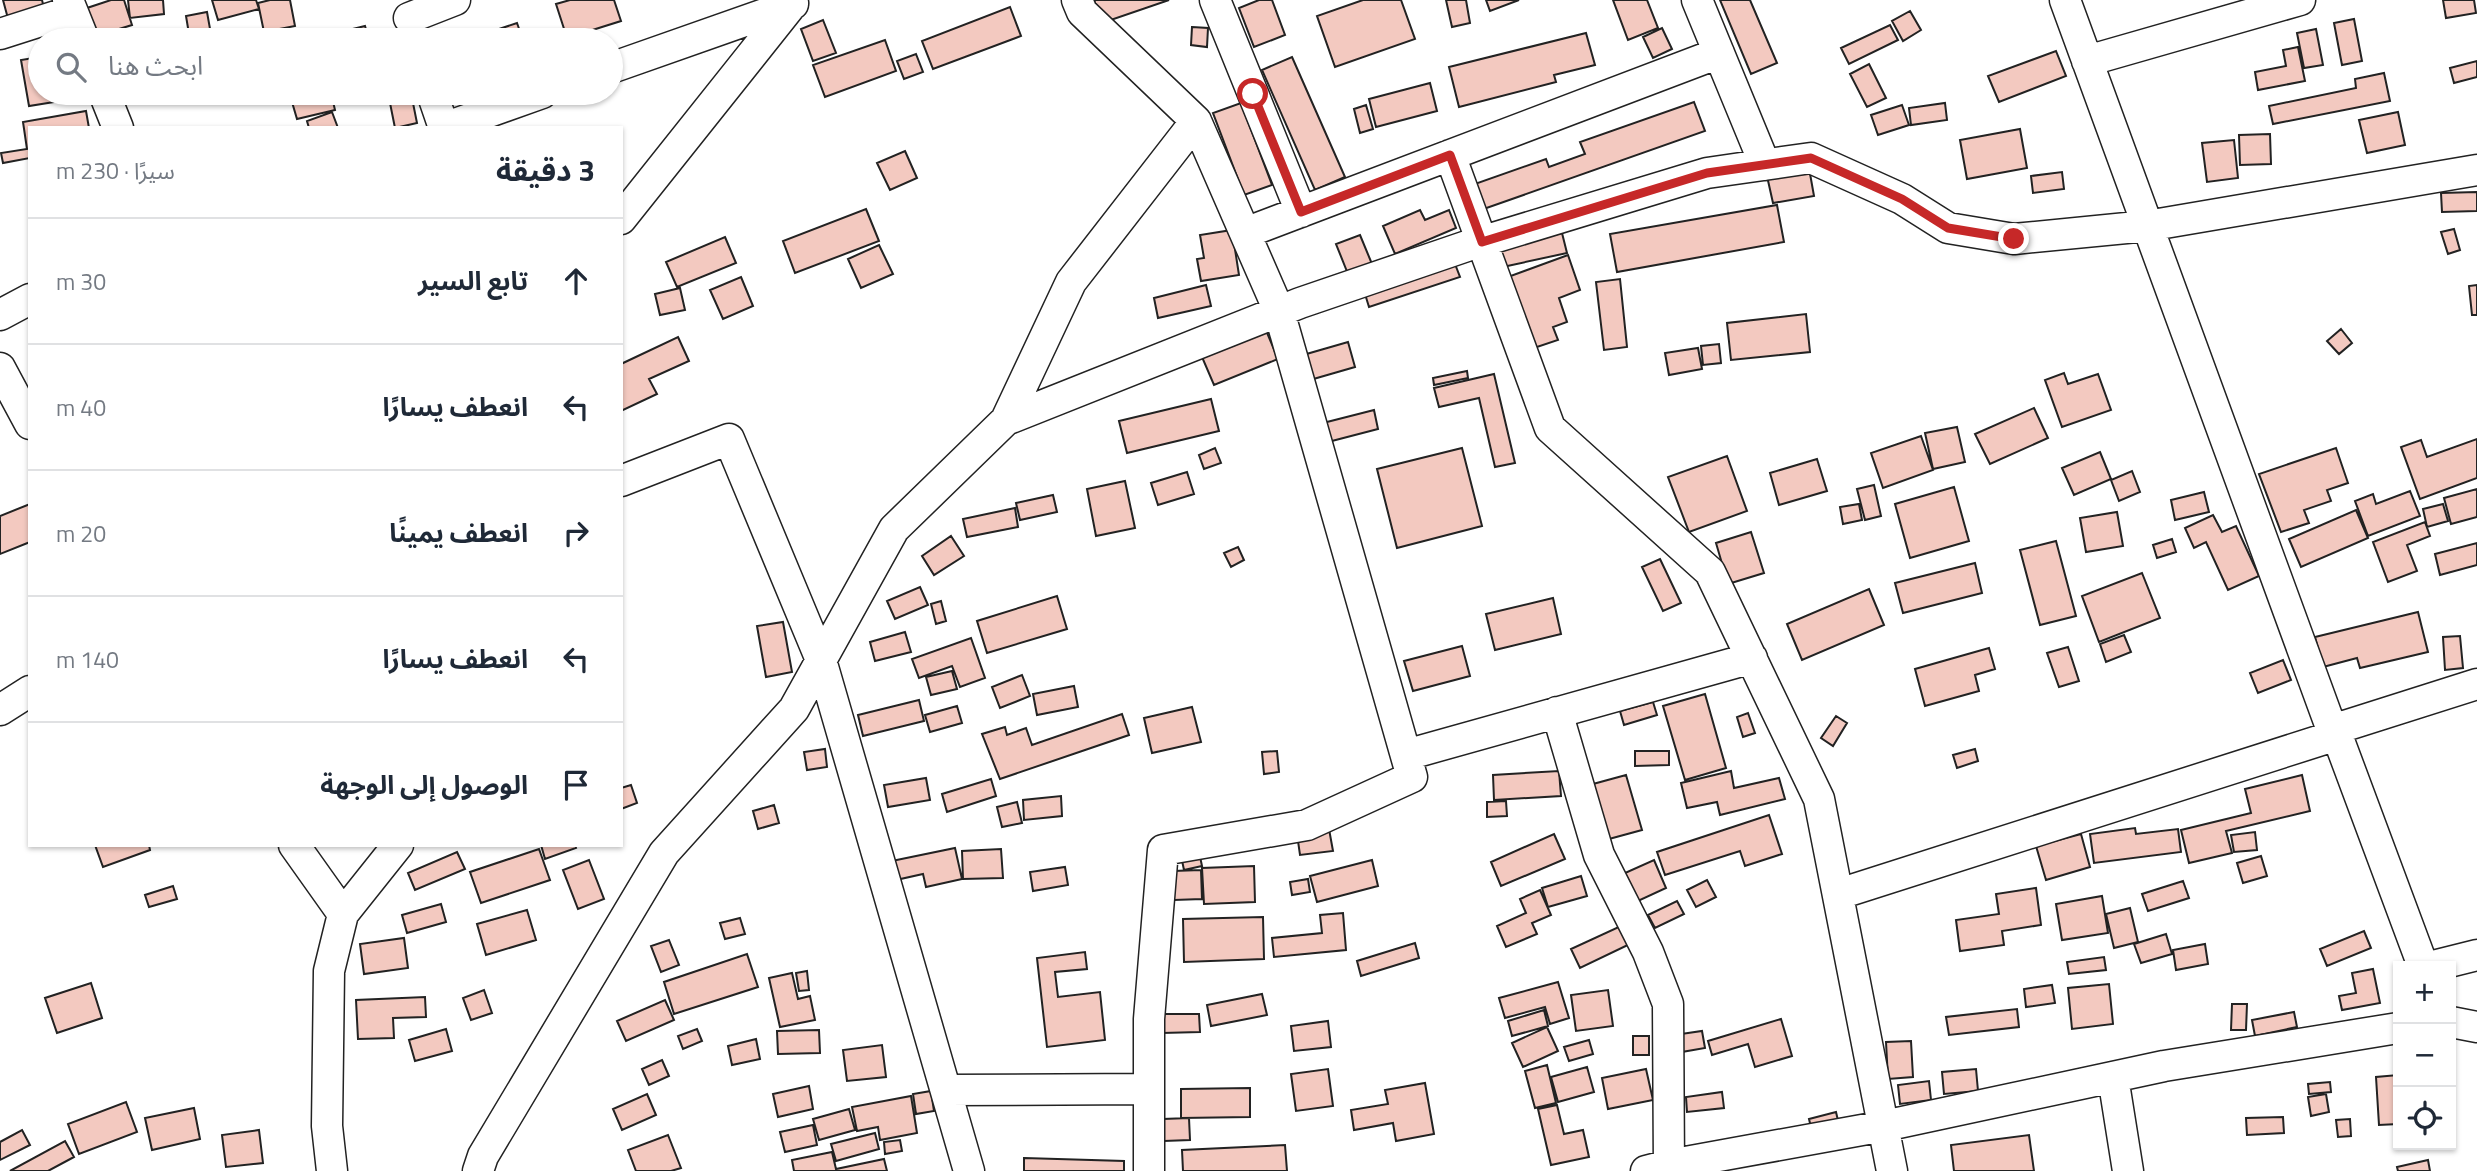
<!DOCTYPE html>
<html lang="ar">
<meta charset="utf-8">
<style>
body{margin:0;font-family:"Titillium Web","Noto Sans Arabic",sans-serif;background:#f2f2f3;color:#1f2937;direction:rtl}
.controls{position:absolute;right:21px;bottom:21px;display:grid;overflow:hidden;border-radius:0px;box-shadow:0 2px 5px #0004}
.controls button{width:63px;height:63px;display:grid;place-items:center;padding:0;border:0;border-bottom:2px solid #e0e1e3;background:#fff;color:#1f2937;font:35px sans-serif}
.stop{position:absolute;width:21px;height:21px;margin:-16px;border:5px solid #c62828;border-radius:50%;background:#fff}
.stop.end{background:#c62828;border-color:#fff;box-shadow:0 2px 7px #0008}
.list{margin:0;padding:0;list-style:none}
h2{display:flex;justify-content:space-between;align-items:center;height:91px;margin:0;padding:0 28px;font-size:30px}
h2 small{font-size:23px;font-weight:400;color:#747a83}
.list li{display:grid;grid-template-columns:46px 1fr auto;gap:21px;align-items:center;box-sizing:border-box;height:126px;padding:0 28px;border-top:2px solid #e0e1e3}
.list b{display:block;font-size:26px;white-space:nowrap}
.list em{font-size:23px;font-style:normal;color:#747a83}
.icon{flex:none;width:38px;height:38px;fill:none;stroke:currentColor;stroke-width:2;stroke-linecap:round;stroke-linejoin:round}
.map{position:relative;flex:none;width:2477px;height:1171px;overflow:hidden;direction:ltr}
.search{position:absolute;background:#fff;box-shadow:0 2px 5px #0004;left:28px;top:28px;width:595px;height:77px;display:flex;align-items:center;gap:18px;box-sizing:border-box;padding:0 24px;border-radius:38px;color:#747a83;font-size:26px}
.panel{position:absolute;background:#fff;box-shadow:0 2px 5px #0004;left:28px;top:126px;width:595px;height:721px;border-radius:0px;direction:rtl}
.map>svg:first-child{display:block}
.building{fill:#f3c9c0;stroke:#222;stroke-width:2}
.lines{fill:none;stroke-linecap:round;stroke-linejoin:round}
.minor-casing{stroke:#222;stroke-width:33}
.minor{stroke:#fff;stroke-width:30}
.route{stroke:#c62828;stroke-width:9}
</style>
<div class="map">
<svg width="2477" height="1171" viewBox="0 0 2477 1171">
<rect width="100%" height="100%" fill="#fff"/>
<path class="building" d="M3,0H42L46,16L10,26Z
M111,0H124L132,25L93,37L84,9Z
M128,0H163L164,14L130,18Z
M212,0H256L259,9L218,20Z
M270,0H290L295,26L264,32L258,3Z
M570,0H614L621,21L567,38L556,4Z
M1094,0H1169L1102,23Z
M1259,0H1272L1285,35L1254,47L1239,8Z
M1363,0H1401L1415,39L1335,67L1317,16Z
M1446,0H1466L1470,23L1452,27Z
M1486,0H1519L1490,11Z
M1613,0H1647L1658,28L1628,40Z
M1720,0H1750L1777,63L1751,74Z
M2443,0H2474L2476,13L2446,18Z
M1010,7L1021,36L933,69L922,41Z
M1910,11L1921,30L1903,41L1892,21Z
M207,12L212,40H190L186,16Z
M2354,19L2362,61L2342,65L2334,23Z
M823,20L836,53L813,61L801,29Z
M517,23L523,40H466Z
M1890,25L1898,40L1849,64L1841,48Z
M365,26L369,40H321L320,37Z
M1192,27L1208,28L1207,47L1191,45Z
M1662,28L1672,49L1653,58L1643,37Z
M2316,29L2323,65L2304,68L2297,33Z
M1586,33L1595,65L1554,75L1556,82L1459,107L1449,67Z
M885,40L896,71L825,97L813,65Z
M2298,47L2305,81L2258,90L2255,72L2286,66L2283,50Z
M2056,51L2066,76L1999,102L1988,76Z
M916,54L923,72L904,79L897,61Z
M40,57V93H72L73,99L29,106L21,60Z
M1292,57L1345,177L1315,190L1262,70Z
M2477,61V77L2454,83L2450,68Z
M1869,64L1886,98L1867,107L1850,74Z
M2384,73L2390,101L2273,124L2269,106L2356,88L2355,79Z
M1430,83L1437,111L1376,127L1369,99Z
M331,93L335,110L297,119L292,102Z
M388,93H411L417,123L395,128Z
M461,93H486L488,99L465,106Z
M1694,102L1705,131L1478,211L1469,186L1546,159L1549,167L1585,154L1580,142Z
M1241,103L1272,185L1244,195L1213,113Z
M1945,103L1947,120L1911,125L1909,108Z
M1366,105L1373,129L1360,133L1354,109Z
M1902,105L1909,125L1878,135L1871,115Z
M86,111L89,128H30V158L3,163L1,153L27,149L23,122Z
M332,112L338,128H309L307,121Z
M2398,112L2405,145L2367,153L2359,120Z
M2020,129L2027,168L1967,179L1960,140Z
M2270,134L2271,164L2240,165L2239,135Z
M2234,140L2238,178L2207,182L2202,143Z
M905,151L917,178L890,190L877,163Z
M1809,168L1814,196L1773,203L1767,176Z
M2062,172L2064,189L2033,193L2031,176Z
M2477,192V211L2442,212L2441,193Z
M1777,205L1784,242L1617,272L1610,234Z
M866,209L879,241L795,273L783,241Z
M1420,210L1425,220L1449,210L1456,228L1395,254L1383,226Z
M2454,229L2460,250L2448,254L2441,232Z
M1232,230L1239,275L1201,281L1197,259L1204,258L1200,235Z
M1562,233L1567,253L1498,268L1494,249Z
M1360,235L1372,264L1348,274L1336,244Z
M725,237L736,263L677,287L666,262Z
M879,245L893,274L861,288L848,259Z
M1568,255L1580,290L1559,298L1567,322L1553,327L1558,340L1531,349L1505,278Z
M1455,264L1460,277L1369,307L1365,294Z
M741,277L753,306L723,319L710,290Z
M1620,279L1627,347L1604,350L1596,282Z
M1206,285L1211,306L1158,318L1154,298Z
M2477,285V315H2472L2469,286Z
M680,288L685,310L660,315L655,294Z
M1806,314L1810,352L1731,360L1727,323Z
M1263,323L1278,359L1214,385L1199,350Z
M2341,329L2352,343L2339,354L2327,341Z
M678,337L689,361L649,379L657,394L621,411V364Z
M1348,342L1355,367L1310,380L1303,355Z
M1719,344L1721,363L1703,365L1701,346Z
M1698,348L1702,369L1669,375L1665,353Z
M1467,371L1468,378L1434,385L1433,378Z
M2064,373L2068,384L2098,374L2111,410L2062,427L2045,380Z
M1494,374L1515,463L1495,467L1479,398L1439,407L1434,388Z
M1211,399L1219,431L1127,453L1119,421Z
M2034,408L2048,438L1990,464L1975,434Z
M1374,410L1378,429L1328,442L1323,423Z
M1957,427L1965,462L1933,469L1925,433Z
M1921,436L1933,470L1883,488L1871,453Z
M2477,439V478L2420,499L2401,447L2421,440L2427,457Z
M1215,448L1221,463L1204,469L1199,455Z
M1462,448L1482,526L1397,548L1377,469Z
M2336,448L2348,483L2327,490L2331,501L2304,510L2309,523L2281,532L2259,474Z
M2100,452L2111,479L2074,495L2062,468Z
M1727,456L1747,511L1689,532L1668,477Z
M1817,459L1827,491L1779,505L1770,473Z
M2132,471L2140,492L2119,501L2111,480Z
M1187,472L1194,494L1158,505L1151,483Z
M1125,481L1135,528L1096,536L1087,489Z
M1874,485L1881,516L1865,520L1857,489Z
M1954,487L1969,541L1910,558L1895,504Z
M2477,489V517L2451,524L2444,498Z
M2410,491L2420,516L2368,536L2355,501L2373,494L2376,504Z
M2204,492L2209,512L2175,520L2171,500Z
M1053,495L1057,512L1020,520L1016,503Z
M30,504V542L0,554V516Z
M1859,504L1862,520L1843,524L1840,507Z
M2443,504L2448,521L2427,527L2423,509Z
M1015,508L1018,527L967,537L963,519Z
M2356,510L2368,538L2301,567L2289,539Z
M2117,512L2123,546L2086,552L2080,518Z
M2213,515L2222,532L2236,526L2259,576L2228,590L2206,542L2194,548L2185,528Z
M2425,522L2430,536L2407,545L2417,571L2388,582L2373,542Z
M1751,532L1764,573L1728,584L1716,543Z
M951,536L964,556L934,575L922,556Z
M2172,539L2176,552L2157,558L2153,545Z
M2056,541L2076,616L2040,625L2020,550Z
M2477,543V565L2440,575L2435,554Z
M1238,547L1244,560L1231,567L1224,553Z
M1660,559L1681,603L1663,611L1642,567Z
M1975,563L1982,593L1903,613L1895,583Z
M2142,573L2160,618L2099,642L2082,596Z
M920,587L928,605L895,619L887,601Z
M1869,589L1884,625L1802,660L1787,624Z
M1057,596L1067,629L987,653L977,621Z
M1553,598L1561,634L1495,650L1486,614Z
M941,601L946,621L936,624L931,604Z
M2418,612L2428,652L2360,668L2357,658L2323,667L2315,637Z
M783,622L792,672L766,677L757,626Z
M905,632L911,652L875,661L870,642Z
M2124,635L2131,652L2106,662L2100,644Z
M2460,636L2463,668L2445,670L2443,637Z
M971,638L985,678L960,687L952,666L919,678L912,659Z
M1462,646L1470,676L1413,691L1404,661Z
M2068,647L2079,681L2059,687L2047,653Z
M1989,648L1995,669L1975,675L1979,691L1925,706L1915,669Z
M2283,660L2291,680L2258,693L2250,673Z
M952,671L957,689L931,695L926,677Z
M1022,675L1030,696L1000,708L992,687Z
M1074,686L1078,707L1037,715L1033,694Z
M1705,694L1726,768L1685,780L1663,706Z
M919,700L924,721L863,736L858,715Z
M1653,702L1657,715L1624,725L1620,711Z
M957,706L962,723L930,732L925,715Z
M1192,707L1201,742L1152,753L1144,718Z
M1748,713L1755,733L1743,737L1737,717Z
M1122,714L1129,735L1000,779L982,734L1005,727L1007,735L1026,728L1032,745Z
M1836,716L1847,723L1833,746L1821,738Z
M825,749L827,767L807,770L804,752Z
M1975,749L1978,761L1957,768L1953,755Z
M1277,751L1279,772L1264,774L1262,752Z
M1635,751H1669V765L1635,766Z
M1559,771L1561,796L1494,800L1493,775Z
M1731,771L1734,788L1779,778L1785,799L1720,815L1717,802L1687,808L1681,783Z
M1626,775L1642,830L1609,839L1593,784Z
M2302,775L2310,811L2226,831L2232,853L2189,863L2181,830L2251,813L2245,789Z
M926,778L930,800L888,807L884,785Z
M991,779L996,796L947,812L942,794Z
M631,785L637,803L621,809V788Z
M1061,796L1062,816L1024,820L1023,800Z
M1506,801L1507,816L1487,817V802Z
M1017,802L1022,823L1002,827L997,807Z
M774,805L779,823L758,829L753,811Z
M1769,815L1782,854L1745,866L1740,851L1665,875L1657,852Z
M2135,828L2136,834L2178,829L2181,852L2094,863L2090,834Z
M1329,829L1333,851L1300,855L1297,834Z
M2255,832L2257,850L2234,852L2231,835Z
M1554,834L1565,859L1501,886L1491,862Z
M2081,834L2090,867L2046,880L2036,846Z
M95,845H149L150,850L103,867Z
M541,845H575L576,848L545,859Z
M1198,847L1202,866L1184,870L1180,851Z
M955,848L962,879L926,887L923,874L887,882L882,863Z
M539,849L550,880L481,903L470,872Z
M1001,849L1003,878L963,879L962,851Z
M457,852L465,869L415,890L408,873Z
M2261,856L2267,876L2243,883L2237,863Z
M589,860L604,899L578,909L563,870Z
M1372,860L1378,886L1317,902L1310,876Z
M1654,860L1666,888L1638,901L1625,873Z
M1254,866L1255,902L1204,904L1202,868Z
M1065,867L1068,885L1033,891L1030,872Z
M1201,870L1202,899L1174,900L1173,871Z
M1581,876L1587,896L1548,907L1542,888Z
M1308,879L1310,892L1292,895L1290,882Z
M1707,880L1716,897L1696,907L1687,890Z
M2183,881L2189,898L2148,911L2142,894Z
M173,886L177,899L149,907L145,895Z
M2036,888L2041,925L2002,931L2004,945L1960,951L1956,920L1999,914L1996,894Z
M1540,890L1551,915L1532,923L1537,934L1506,947L1497,926L1526,913L1520,899Z
M2102,896L2108,933L2062,940L2056,904Z
M1677,901L1684,914L1655,928L1648,915Z
M441,904L446,922L407,933L402,915Z
M2130,908L2138,942L2114,948L2106,914Z
M527,910L536,940L486,955L477,924Z
M1343,913L1346,950L1274,957L1272,938L1322,933L1320,915Z
M1263,917L1264,959L1184,962L1183,919Z
M740,918L745,934L725,939L720,923Z
M1623,925L1632,943L1580,968L1571,949Z
M2364,931L2371,948L2327,966L2320,949Z
M2166,934L2172,954L2141,963L2134,944Z
M404,938L408,968L364,974L360,944Z
M669,940L679,965L661,972L651,946Z
M1415,943L1419,958L1361,976L1357,961Z
M2205,944L2208,964L2176,970L2173,950Z
M1085,952L1087,969L1055,972L1058,997L1100,992L1105,1040L1047,1047L1037,958Z
M747,954L758,987L674,1014L664,982Z
M2104,957L2106,970L2069,974L2067,962Z
M2373,969L2380,1003L2342,1010L2339,996L2356,993L2352,973Z
M807,971L809,990L799,991L796,973Z
M792,973L798,999L810,996L815,1020L780,1027L769,978Z
M1558,982L1569,1018L1550,1024L1545,1007L1505,1018L1499,998Z
M91,983L102,1018L57,1033L45,998Z
M2109,984L2113,1024L2072,1029L2068,988Z
M2052,985L2055,1003L2026,1007L2024,989Z
M484,990L492,1013L471,1020L463,998Z
M1608,990L1613,1026L1576,1031L1571,995Z
M1262,994L1267,1015L1211,1026L1207,1005Z
M425,997L426,1017L393,1018L394,1038L358,1039L356,1000Z
M665,1000L674,1020L626,1041L617,1021Z
M2232,1004H2247L2246,1030H2231Z
M2017,1009L2019,1027L1949,1035L1946,1017Z
M1544,1010L1548,1026L1512,1036L1508,1021Z
M2294,1012L2297,1027L2255,1036L2252,1020Z
M1161,1014H1199L1200,1032L1162,1033Z
M1781,1019L1792,1056L1755,1067L1748,1044L1712,1055L1708,1041Z
M1328,1021L1331,1047L1294,1051L1291,1026Z
M1547,1027L1558,1051L1523,1067L1512,1043Z
M446,1029L452,1051L415,1061L409,1040Z
M697,1029L702,1041L683,1049L678,1036Z
M819,1030L820,1053L778,1054L777,1031Z
M1702,1031L1705,1048L1676,1053L1674,1035Z
M1633,1036H1649V1055H1633Z
M756,1039L760,1059L732,1065L728,1046Z
M1589,1040L1593,1054L1569,1061L1564,1047Z
M1911,1041L1913,1077L1888,1079L1886,1042Z
M882,1045L886,1077L847,1081L843,1050Z
M662,1060L669,1076L649,1085L642,1069Z
M1547,1065L1556,1103L1535,1108L1525,1071Z
M1587,1067L1594,1092L1558,1102L1551,1077Z
M1328,1069L1333,1106L1296,1111L1291,1074Z
M1646,1069L1653,1100L1608,1109L1602,1078Z
M1976,1069L1978,1091L1944,1094L1942,1072Z
M2398,1075V1124L2379,1125L2376,1077Z
M1929,1081L1931,1100L1900,1104L1898,1085Z
M2330,1082L2331,1092L2309,1094L2308,1084Z
M1425,1083L1434,1134L1396,1141L1393,1123L1354,1130L1351,1110L1388,1104L1385,1090Z
M809,1086L813,1109L778,1117L773,1094Z
M1250,1088V1117L1181,1118V1089Z
M931,1091L934,1111L916,1114L913,1094Z
M1722,1092L1724,1108L1687,1112L1686,1097Z
M647,1094L656,1115L622,1130L613,1109Z
M2326,1094L2329,1112L2311,1116L2308,1097Z
M911,1096L917,1133L880,1140L878,1127L857,1131L852,1107Z
M126,1102L137,1132L79,1154L68,1124Z
M1557,1105L1564,1134L1583,1130L1589,1157L1551,1165L1538,1109Z
M194,1108L200,1139L152,1150L145,1118Z
M849,1109L855,1130L819,1140L813,1119Z
M1836,1112L1840,1129L1813,1136L1809,1119Z
M2283,1117L2284,1133L2247,1135L2246,1118Z
M1189,1118L1190,1140L1164,1141L1163,1119Z
M2350,1119L2351,1136L2338,1137L2336,1120Z
M813,1125L817,1145L785,1152L780,1132Z
M22,1130L30,1145L0,1160V1142Z
M259,1130L263,1163L226,1167L222,1135Z
M875,1133L879,1149L836,1161L831,1144Z
M668,1135L681,1168L671,1171H636L628,1150Z
M2029,1135L2034,1171H1954L1951,1145Z
M900,1140L902,1151L885,1154L884,1142Z
M65,1141L74,1157L48,1171H10Z
M1285,1145L1287,1171H1183L1182,1150Z
M832,1152L836,1169L884,1159L887,1171H794L792,1160Z
M1024,1158L1124,1161V1171H1024Z
M2428,1160L2430,1171H2398L2397,1167Z"/>
<g class="lines">
<defs>
<path id="minor" d="M68,0L84,40
M1077,0L1082,12L1196,121L1279,311L1412,777L1307,825L1163,850L1149,1019V1171
M1215,0L1301,212
M1697,0L1765,165
M2065,0L2332,730L2337,735L2423,966
M409,18L455,0
M0,34L72,11
M2087,61L2300,0
M611,68L793,4
M104,93L118,128
M432,93L444,128
M444,128L542,93
M1450,155L1550,428L1710,572L1819,799L1892,1171
M621,219L793,3L792,0
M1245,233L1719,53
M0,315L30,299
M0,368L30,424
M1006,420L1071,282L1196,121
M621,481L729,439L821,660L969,1171
M0,710L30,691
M1557,712L1599,855L1648,952L1668,1004L1669,1171
M2332,730L2477,684
M1406,755L1752,658
M294,845L343,914
M1839,894L2337,735
M2433,966L2477,955
M2451,1022L2477,1027
M2113,1077L2128,1171
M946,1090L1149,1089
M332,1171L327,1126L329,971L343,914L398,845
M478,1171L483,1156L664,853L794,709L894,529L1006,420L1300,303L1467,246L1707,173L1811,158L1902,199L1948,228L2014,239L2147,226L2477,170
M1646,1171L1669,1165L1884,1126L2164,1066L2398,1028"/>
</defs>
<use href="#minor" class="minor-casing"/>
<use href="#minor" class="minor"/>
</g>
<g class="lines">
<path class="route" d="M1253,94L1301,212L1450,155L1482,242L1707,173L1811,158L1902,199L1948,228L2014,239"/>
</g>
</svg>
<div class="controls">
<button>+</button>
<button>−</button>
<button><svg class="icon" aria-label="locate" viewBox="0 0 24 24"><circle cx="12" cy="12" r="6"/><path d="M12 2v4M12 18v4M2 12h4M18 12h4"/></svg></button>
</div>
<div class="stop" style="left:1253px;top:94px"></div>
<div class="stop end" style="left:2014px;top:239px"></div>
<div class="search"><svg class="icon" aria-label="search" viewBox="0 0 24 24"><circle cx="10" cy="10" r="6"/><path d="M15 15l6 6"/></svg>ابحث هنا</div>
<section class="panel">
<h2>3 دقيقة<small>سيرًا · 230 m</small></h2>
<ul class="list">
<li><svg class="icon" aria-label="ahead" viewBox="0 0 24 24"><path d="M12 20V5M6 11l6-6 6 6"/></svg><div><b>تابع السير</b></div><em>30 m</em></li>
<li><svg class="icon" aria-label="left" viewBox="0 0 24 24"><path d="M17 20v-9H6M10 6l-5 5 5 5"/></svg><div><b>انعطف يسارًا</b></div><em>40 m</em></li>
<li><svg class="icon" aria-label="right" viewBox="0 0 24 24"><path d="M7 20v-9h11M14 6l5 5-5 5"/></svg><div><b>انعطف يمينًا</b></div><em>20 m</em></li>
<li><svg class="icon" aria-label="left" viewBox="0 0 24 24"><path d="M17 20v-9H6M10 6l-5 5 5 5"/></svg><div><b>انعطف يسارًا</b></div><em>140 m</em></li>
<li><svg class="icon" aria-label="arrive" viewBox="0 0 24 24"><path d="M6 21V4h12l-3 4 3 4H6"/></svg><div><b>الوصول إلى الوجهة</b></div></li>
</ul>
</section>
</div>
